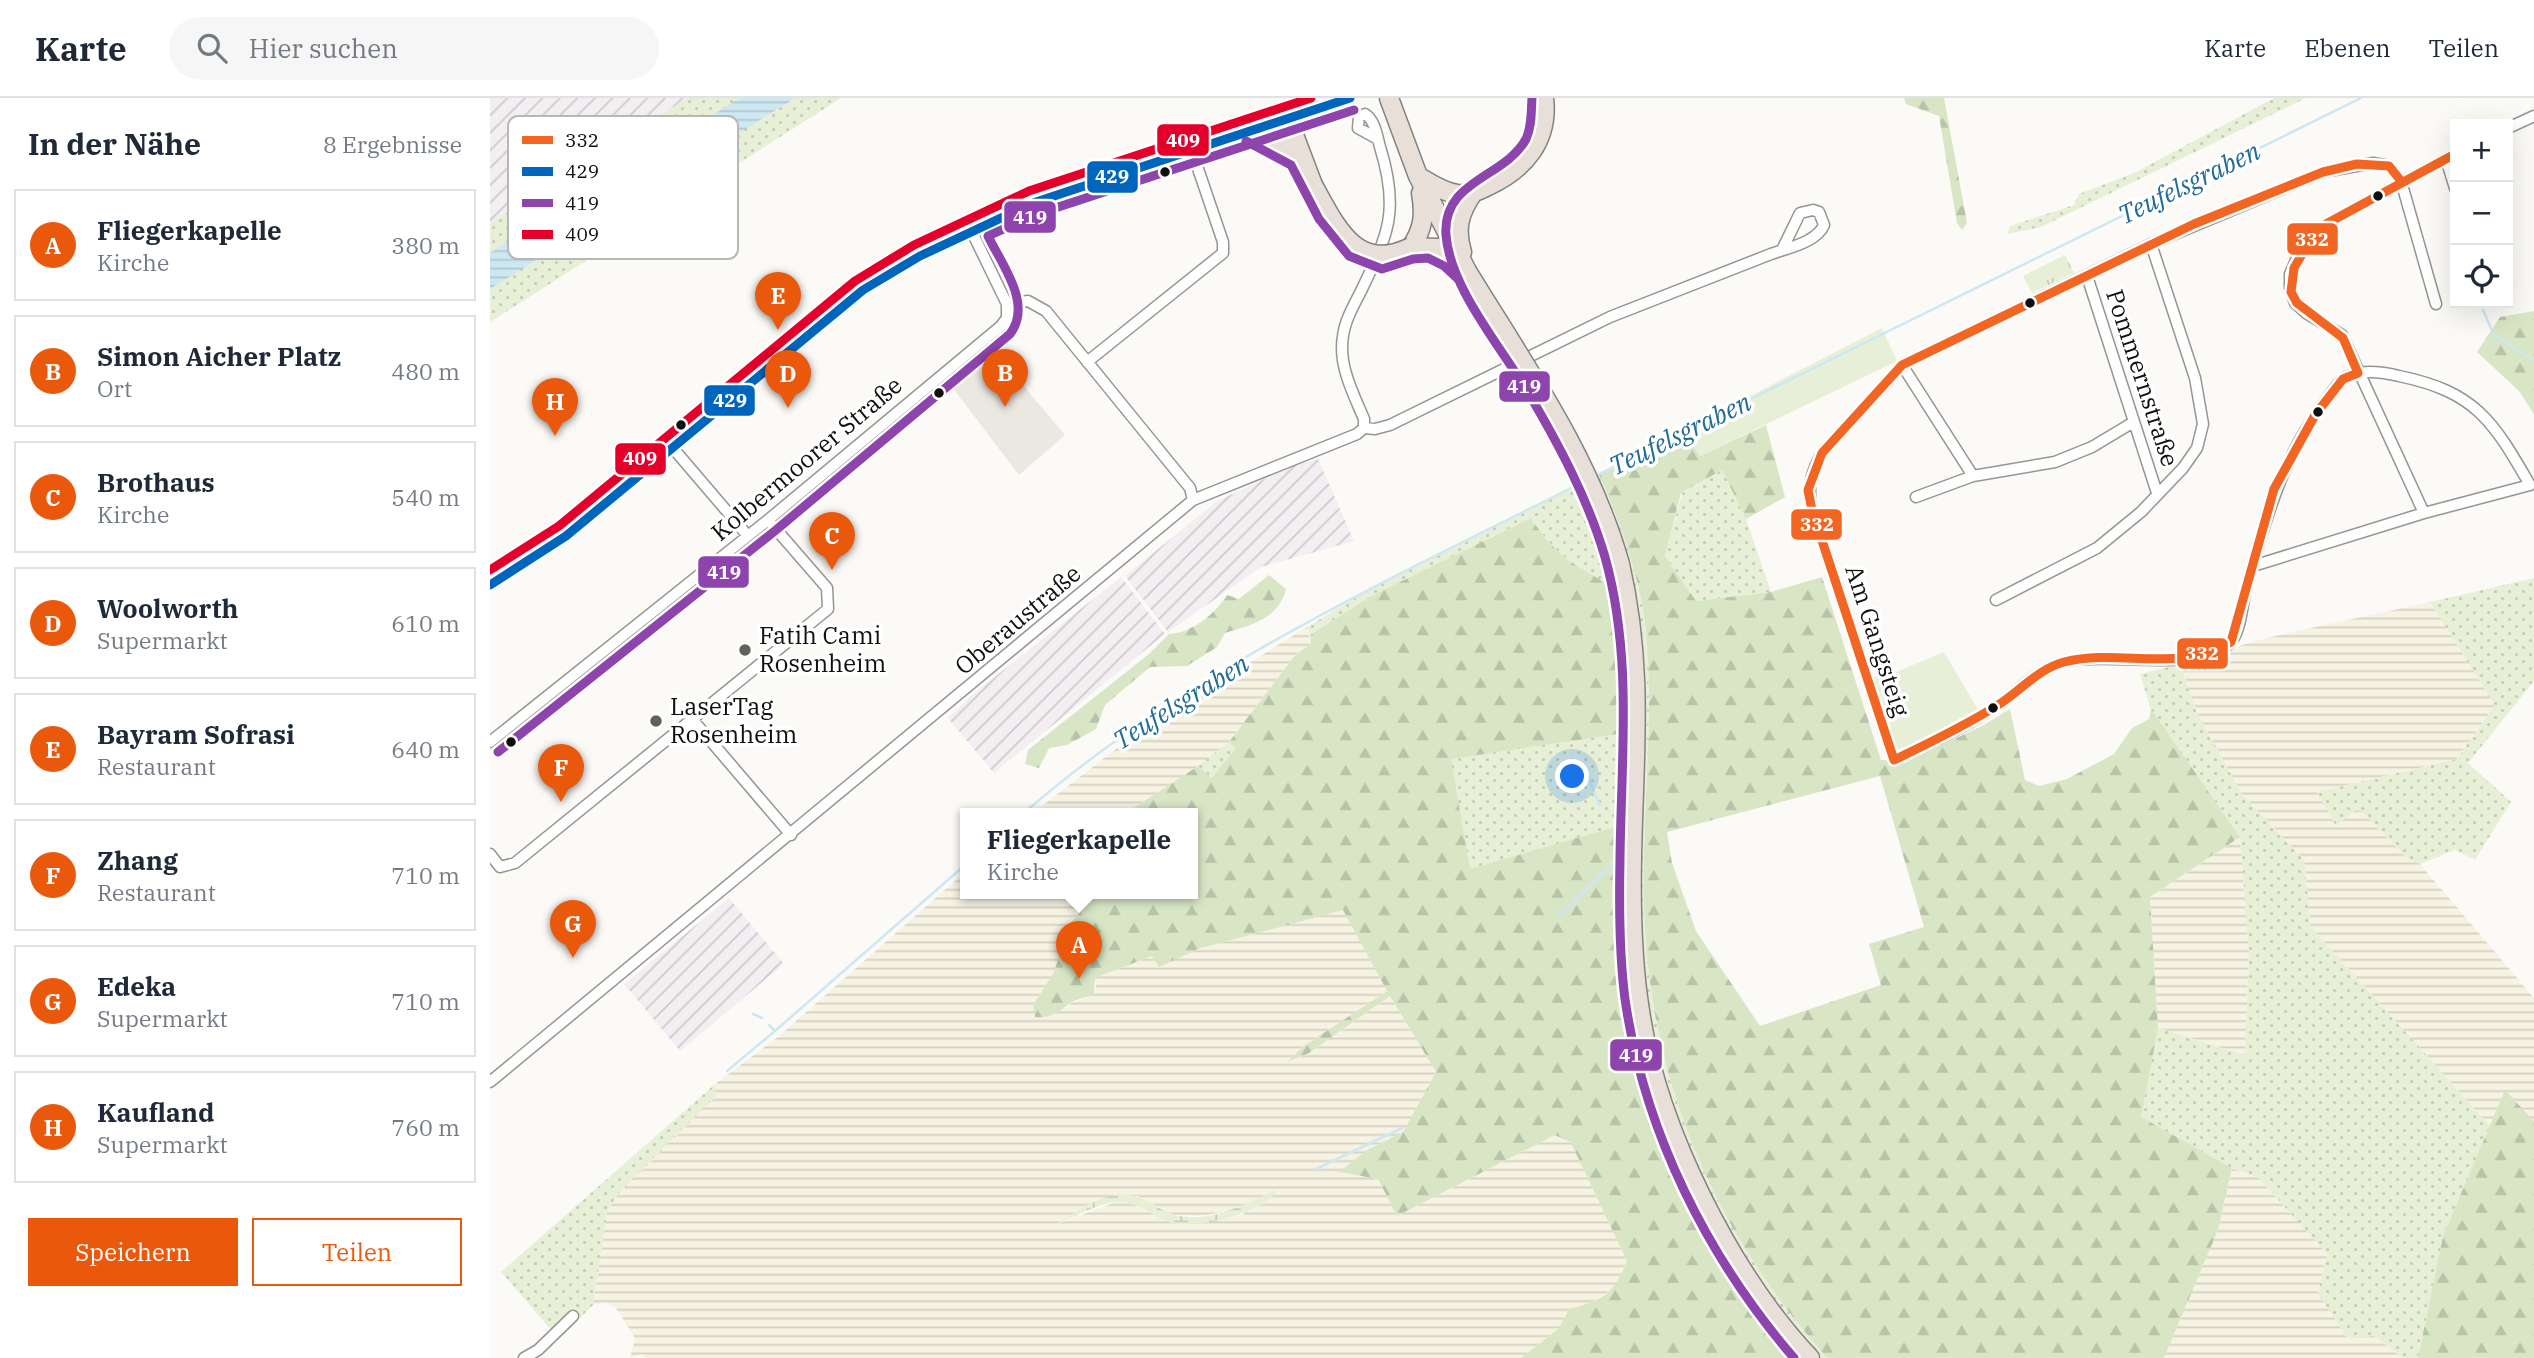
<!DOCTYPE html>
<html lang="de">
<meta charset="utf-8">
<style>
body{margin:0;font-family:"IBM Plex Serif",serif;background:#f6f6f7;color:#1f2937}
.controls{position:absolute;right:21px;top:21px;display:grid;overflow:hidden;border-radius:0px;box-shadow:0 7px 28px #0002}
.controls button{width:63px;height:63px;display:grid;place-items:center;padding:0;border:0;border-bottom:2px solid #e0e1e3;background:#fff;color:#1f2937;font:35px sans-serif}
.you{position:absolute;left:1083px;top:679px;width:24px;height:24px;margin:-18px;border:5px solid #fff;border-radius:50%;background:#1a73e8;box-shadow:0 0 0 10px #1a73e833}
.badge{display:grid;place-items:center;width:46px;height:46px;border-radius:50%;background:#ea580c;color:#fff;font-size:23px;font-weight:700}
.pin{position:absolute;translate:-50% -58px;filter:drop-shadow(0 2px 4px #0008)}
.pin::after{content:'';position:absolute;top:37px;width:24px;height:21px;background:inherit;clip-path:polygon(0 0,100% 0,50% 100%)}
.popup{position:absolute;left:470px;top:710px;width:238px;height:91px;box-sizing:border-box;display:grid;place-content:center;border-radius:0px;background:#fff;filter:drop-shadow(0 2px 5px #0005);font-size:23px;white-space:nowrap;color:#747a83}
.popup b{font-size:26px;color:#1f2937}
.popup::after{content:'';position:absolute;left:50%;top:100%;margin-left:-14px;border:14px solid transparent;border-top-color:#fff}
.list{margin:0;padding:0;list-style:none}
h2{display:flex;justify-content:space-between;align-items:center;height:91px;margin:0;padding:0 28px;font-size:30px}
h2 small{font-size:23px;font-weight:400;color:#747a83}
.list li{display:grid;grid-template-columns:46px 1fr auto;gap:21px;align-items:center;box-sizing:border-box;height:112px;margin:0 14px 14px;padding:0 14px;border:2px solid #e0e1e3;border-radius:0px}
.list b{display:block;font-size:26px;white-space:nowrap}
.list p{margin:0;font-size:23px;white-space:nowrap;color:#747a83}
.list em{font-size:23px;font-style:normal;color:#747a83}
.actions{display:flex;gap:14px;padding:21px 28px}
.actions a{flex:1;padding:16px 0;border:2px solid #ea580c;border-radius:0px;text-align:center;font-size:24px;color:#ea580c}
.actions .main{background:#ea580c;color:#fff}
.icon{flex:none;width:38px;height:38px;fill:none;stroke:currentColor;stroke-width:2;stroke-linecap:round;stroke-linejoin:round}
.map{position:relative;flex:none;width:2044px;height:1260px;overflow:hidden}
header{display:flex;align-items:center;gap:42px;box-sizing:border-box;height:98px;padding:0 35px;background:#fff;border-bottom:2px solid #e0e1e3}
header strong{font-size:33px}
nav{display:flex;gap:38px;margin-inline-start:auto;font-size:24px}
.search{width:490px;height:63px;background:#f6f6f7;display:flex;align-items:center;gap:18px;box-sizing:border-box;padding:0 24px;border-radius:38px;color:#747a83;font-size:26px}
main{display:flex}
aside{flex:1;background:#fff}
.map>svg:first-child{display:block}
.industrial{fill:url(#industrial-furrows)}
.farmland{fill:url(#farmland-rules);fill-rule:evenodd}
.grass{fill:url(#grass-dots)}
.forest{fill:url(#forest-firs);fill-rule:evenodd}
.wetland{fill:url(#wetland-marsh)}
.park{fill:url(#park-tufts)}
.garden{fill:#e7f0d7}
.plaza{fill:#ebe8e1}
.water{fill:url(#water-rules)}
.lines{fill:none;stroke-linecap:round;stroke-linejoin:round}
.stream{stroke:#cee8f3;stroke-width:2.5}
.street-casing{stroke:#959593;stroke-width:13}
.highway-casing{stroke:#838280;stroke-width:21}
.street{stroke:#fefefe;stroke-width:10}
.highway{stroke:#e8dfd8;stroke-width:18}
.highway-bridge-casing{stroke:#838280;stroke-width:21;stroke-linecap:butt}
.highway-bridge{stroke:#e8dfd8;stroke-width:18}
.bus-1-casing{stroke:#fff;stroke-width:14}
.bus-2-casing{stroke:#fff;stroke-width:14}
.bus-3-casing{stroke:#fff;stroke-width:14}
.bus-4-casing{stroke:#fff;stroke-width:14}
.bus-1{stroke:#f26522;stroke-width:9}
.bus-2{stroke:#0065bd;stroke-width:9}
.bus-3{stroke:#8e44ad;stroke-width:9}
.bus-4{stroke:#e4002b;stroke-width:9}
.bus-dot{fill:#0f0f0f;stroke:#fff;stroke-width:2.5}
.poi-dot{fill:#626160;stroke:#fff;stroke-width:2.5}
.labels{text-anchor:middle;stroke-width:7;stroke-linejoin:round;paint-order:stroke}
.street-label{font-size:24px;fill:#0f0f0f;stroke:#fff}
.poi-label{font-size:24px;fill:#0f0f0f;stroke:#fff;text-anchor:start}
.water-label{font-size:26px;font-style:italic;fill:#216c99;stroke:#fff}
.key{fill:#fff;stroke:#b7b7b7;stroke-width:2}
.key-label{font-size:19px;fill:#0f0f0f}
.line-badge{stroke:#fff;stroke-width:2.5}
.badge-label{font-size:19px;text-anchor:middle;font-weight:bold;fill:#fff}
</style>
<header>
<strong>Karte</strong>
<div class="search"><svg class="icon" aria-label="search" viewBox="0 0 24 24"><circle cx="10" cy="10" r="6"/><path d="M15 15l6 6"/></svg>Hier suchen</div>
<nav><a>Karte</a><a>Ebenen</a><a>Teilen</a></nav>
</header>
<main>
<aside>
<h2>In der Nähe<small>8 Ergebnisse</small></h2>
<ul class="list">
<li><span class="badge">A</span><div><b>Fliegerkapelle</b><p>Kirche</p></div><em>380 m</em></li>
<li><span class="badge">B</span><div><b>Simon Aicher Platz</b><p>Ort</p></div><em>480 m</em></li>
<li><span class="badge">C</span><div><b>Brothaus</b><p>Kirche</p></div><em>540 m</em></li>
<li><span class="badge">D</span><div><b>Woolworth</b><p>Supermarkt</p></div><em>610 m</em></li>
<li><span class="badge">E</span><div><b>Bayram Sofrasi</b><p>Restaurant</p></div><em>640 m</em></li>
<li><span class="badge">F</span><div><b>Zhang</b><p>Restaurant</p></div><em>710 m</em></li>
<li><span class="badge">G</span><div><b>Edeka</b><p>Supermarkt</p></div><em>710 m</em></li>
<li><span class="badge">H</span><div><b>Kaufland</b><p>Supermarkt</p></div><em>760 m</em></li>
</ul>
<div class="actions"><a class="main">Speichern</a><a>Teilen</a></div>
</aside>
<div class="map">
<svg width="2044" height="1260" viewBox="0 0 2044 1260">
<defs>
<pattern id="industrial-furrows" width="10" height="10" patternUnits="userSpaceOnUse" patternTransform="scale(1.75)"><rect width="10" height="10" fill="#f3eef1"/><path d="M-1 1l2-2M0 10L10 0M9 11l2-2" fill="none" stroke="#cfcbcd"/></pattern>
<pattern id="farmland-rules" width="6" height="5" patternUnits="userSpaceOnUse" patternTransform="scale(1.75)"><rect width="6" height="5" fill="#f7f3e3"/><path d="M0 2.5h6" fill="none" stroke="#d3cfc2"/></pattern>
<pattern id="grass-dots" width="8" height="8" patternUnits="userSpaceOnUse" patternTransform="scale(1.75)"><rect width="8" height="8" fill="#e7f0d7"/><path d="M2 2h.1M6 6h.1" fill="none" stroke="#c5cdb7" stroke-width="1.8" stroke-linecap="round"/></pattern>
<pattern id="forest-firs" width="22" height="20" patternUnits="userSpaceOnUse" patternTransform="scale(1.75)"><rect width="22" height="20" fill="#d8e6c6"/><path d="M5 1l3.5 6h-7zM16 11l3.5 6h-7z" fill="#b8c4a9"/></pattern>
<pattern id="wetland-marsh" width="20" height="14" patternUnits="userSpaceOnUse" patternTransform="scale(1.75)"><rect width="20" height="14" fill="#e7f0d7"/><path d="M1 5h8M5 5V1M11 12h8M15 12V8" fill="none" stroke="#c5cdb7"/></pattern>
<pattern id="park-tufts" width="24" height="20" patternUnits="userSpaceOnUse" patternTransform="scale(1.75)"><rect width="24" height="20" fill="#e7f0d7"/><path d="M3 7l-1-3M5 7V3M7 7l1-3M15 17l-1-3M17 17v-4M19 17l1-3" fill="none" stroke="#c5cdb7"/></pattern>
<pattern id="water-rules" width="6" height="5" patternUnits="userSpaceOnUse" patternTransform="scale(1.75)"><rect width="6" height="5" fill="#cee8f3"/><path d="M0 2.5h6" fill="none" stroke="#b0c6cf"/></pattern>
</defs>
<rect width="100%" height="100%" fill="#fbfaf6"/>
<path class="industrial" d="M0,0H198L0,125Z
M828,361L864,443L771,469L678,534L635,478L727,403L805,367Z
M631,479L675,536L504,675L458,620L483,596Z
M239,800L294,866L190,953L134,886Z"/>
<path class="farmland" d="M1940,504L2005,607L1967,661L1827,694L1846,727L1868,710L1918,761L1930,766L2044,900V1023L2015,993L2000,1028L1821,829L1814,762L1752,696L1707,615L1690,566L1776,540Z
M817,529L821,546L806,556L739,644L708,668L636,715H543L644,637Z
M1750,739L1759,855L1755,957L1668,930L1660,799Z
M475,774V795H607L582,823L563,876L543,907L577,910L581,905L599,899L606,891L605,880L662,858L669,868L708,851L853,811L897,893L814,948L799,963L819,955L900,898L946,974L913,1034L877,1052L850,1074L888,1081L907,1118L1065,1037L1081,1045L1137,1163L1126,1189L1099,1206L1079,1211L1069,1230L1031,1260H155L152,1256L140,1260L145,1240L126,1210L116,1205L103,1207L117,1115L127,1097L226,998L224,987L289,938ZM788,1091L752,1117L682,1125L645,1106L626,1104L570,1125L592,1111L647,1098L683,1117L710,1118L750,1111Z
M1742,1070L1769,1080L1837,1156L1828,1195L1913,1260H1674L1728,1132Z"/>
<path class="grass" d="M198,0H351L0,224V125Z
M1784,0H1816L1551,129L1517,136L1520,128L1584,107L1589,96L1646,74Z
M1232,372L1256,421L1281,494L1206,503L1175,458L1192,395Z
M1109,377C1131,426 1151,481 1156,534C1165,633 1149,732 1155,830C1164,995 1228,1137 1337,1260H1297L1287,1247L1201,1106L1162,1008L1139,912L1131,824V727L980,772L960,661L1120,487C1083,467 1064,456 1041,420L881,498L820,537L817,529L878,492Z
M2044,480V583L1978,665L2021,704L1985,762L1965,752L1930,766L1918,761L1868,710L1846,728L1827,694L1967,661L2005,607L1940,504Z
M1690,566L1707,615L1752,696L1814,762L1821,829L2000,1028L1953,1138L1928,1260H1913L1885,1238L1857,1240L1828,1195L1837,1156L1769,1080L1742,1070L1650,1019L1668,930L1755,957L1759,855L1750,739L1661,612L1650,576Z
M739,644L747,650L722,681L708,668Z
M224,987L226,998L127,1097L117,1115L103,1207L69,1241L11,1174Z"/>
<path class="forest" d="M1414,0H1454L1477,125L1472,132L1467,125L1449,18L1416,6Z
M2044,213V316L2029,293L1987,254L2010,219Z
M1276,327L1295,399L1256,421L1232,372L1191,395L1175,458L1206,503L1281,494L1332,479L1391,662L1415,664L1492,628L1520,611L1535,682L1549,688L1577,681L1624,656L1642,630L1659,621L1661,611L1750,739L1660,799L1668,930L1651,1019L1742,1070L1728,1132L1674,1260H1337C1228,1137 1164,995 1155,830C1149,732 1165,633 1156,534C1151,481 1131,426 1109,377L1194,332L1210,358ZM1390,678L1434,829L1379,846L1391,887L1270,928L1206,833L1182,765L1177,734Z
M1041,420C1064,456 1082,466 1120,487L1131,538L1135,635L961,661L980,771L1131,727C1131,788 1128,852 1139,913C1162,1041 1222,1154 1297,1260H1031L1069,1230L1079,1211C1113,1202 1124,1196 1137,1163L1081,1045L1065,1037L907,1118L888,1081L849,1074L877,1052L913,1034L946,974L900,898L819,955L797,964L814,948L897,893L853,812L708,851L669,869L662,858L605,880L604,896C597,900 588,900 582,904C569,913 562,921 545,919L543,907L563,876L582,823L607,795H703V715H636L708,668L722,680L746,650L739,644L806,556L821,546L820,537L881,498Z
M779,477L796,491C789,520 762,527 735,535L727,549L697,568L660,569L615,607L606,631L577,647L559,650L549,670L535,666L538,652L659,556L679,536C702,535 725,516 737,497L749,501Z
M2015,992L2044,1023V1260H1928L1953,1138Z"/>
<path class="wetland" d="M787,1091C777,1115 706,1132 679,1124C662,1118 649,1104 630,1104C609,1104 582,1120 563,1128C582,1117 604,1100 626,1097C647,1093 662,1108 680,1115C712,1129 760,1105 787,1091Z"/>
<path class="park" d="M1575,157L1584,175L1542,195L1533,178Z"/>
<path class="garden" d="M1392,230L1407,263L1210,358L1194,332Z
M1454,554L1489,613L1471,626L1407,652L1382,579L1399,577Z"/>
<path class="plaza" d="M499,247L575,337L529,377L456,281Z"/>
<path class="water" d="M250,0H305L0,191V155Z"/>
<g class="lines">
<path class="stream" d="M1993,212L2004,237L2044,263
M1105,378L1871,0
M1097,677L1110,708
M534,715C698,572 901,481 1093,384
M1069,818L1126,763L1124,751
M263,916L272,920
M279,927L285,933L475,767
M237,973L285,933
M826,1071L912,1030"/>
<defs>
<path id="street" d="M2018,30L2044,18
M1956,61L1965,90
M1597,178L1667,395
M517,206L538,203L556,213L700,390L703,402
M597,264L733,155V144L702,53
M1412,267L1483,378L1565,364L1602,349L1642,325
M874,330L885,331L900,327L1120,219L1281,156C1298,150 1327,144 1334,127L1329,114L1323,112L1310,115L1292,152
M182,349L258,438
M1426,399L1483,378
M1934,415L1852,237L1816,215L1805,205L1800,190V176L1807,160L1819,142L1836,126L1965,56
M1763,468L1934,415L2040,387C2003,323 1986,294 1909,278C1893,274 1866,270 1852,282C1846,287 1841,296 1836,302C1792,359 1775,423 1756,491C1752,506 1751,536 1739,546C1705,575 1620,554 1578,563C1550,569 1533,589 1511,605C1478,628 1441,645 1404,662L1322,412C1317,389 1321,375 1332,355L1412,267L1661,146L1833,74L1883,65L1899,68L1911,83L1946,206
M0,487L76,438L373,192L430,158L543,105L860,0
M1506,502L1607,450L1651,414L1693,370L1707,350L1713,326L1705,280L1661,146
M202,621L301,737
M0,644L278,422L511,228L517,220V206L481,132
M0,756L10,769L25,765L338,511L337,490L278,422
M0,984L703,402L867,336L874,330V321C863,295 848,267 853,238C855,222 864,207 871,193C898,137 910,113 890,49C887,38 885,22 875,16L869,19L868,30L888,41
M34,1260L48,1252L83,1218"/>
<path id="highway" d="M899,0L928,78L977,173
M798,21L823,87
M762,32L810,58
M928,78C940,85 953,94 967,96C979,97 988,93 998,88C1035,71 1059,42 1054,0
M921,149C933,132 935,117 931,95
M921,149L948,150L968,165
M972,154C965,131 969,115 983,95
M1130,466C1154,571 1144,654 1142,760C1141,811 1142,863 1150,913C1167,1029 1240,1175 1320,1260"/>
</defs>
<use href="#street" class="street-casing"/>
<use href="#highway" class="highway-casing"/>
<use href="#street" class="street"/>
<use href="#highway" class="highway"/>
<defs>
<path id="highway-bridge" d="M823,87C846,128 866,176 921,149
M977,173C1035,268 1099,357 1130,466"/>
</defs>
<use href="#highway-bridge" class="highway-bridge-casing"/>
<use href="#highway-bridge" class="highway-bridge"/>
<defs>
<path id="bus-1" d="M1868,275L1853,240L1807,205L1801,194L1804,170L1818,146L1836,126L1965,56
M1404,662L1322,412L1318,392L1332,355L1412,267L1704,126L1833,74L1867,66L1899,68L1911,83
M1404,662C1439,645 1475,628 1508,607C1530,593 1548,571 1574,564C1632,550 1685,576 1741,544L1784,391L1825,317L1853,281L1868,275"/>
<path id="bus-2" d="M0,487L76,438L373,192L430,158L543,105L860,0"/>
<path id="bus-3" d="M1042,0C1041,14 1042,28 1036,41C1015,80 952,82 956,137C960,190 1012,250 1039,296C1069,347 1098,401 1115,459C1143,559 1131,660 1130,762C1129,808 1129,855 1135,901C1154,1033 1217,1159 1304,1260
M756,43L801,67L829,121L859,158L892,171L923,161L938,160L954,168L969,182
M8,654L286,432L520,236C543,206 512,167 498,138L547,116L864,12"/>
<path id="bus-4" d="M0,472L69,428L365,183L424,147L539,93L821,0"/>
</defs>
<use href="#bus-1" class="bus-1-casing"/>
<use href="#bus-2" class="bus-2-casing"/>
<use href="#bus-3" class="bus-3-casing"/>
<use href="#bus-4" class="bus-4-casing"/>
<use href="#bus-1" class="bus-1"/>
<use href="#bus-2" class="bus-2"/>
<use href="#bus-3" class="bus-3"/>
<use href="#bus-4" class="bus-4"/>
</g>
<g class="bus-dot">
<circle cx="675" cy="74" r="6"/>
<circle cx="1888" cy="98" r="6"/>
<circle cx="1540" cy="205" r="6"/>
<circle cx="449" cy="295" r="6"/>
<circle cx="1828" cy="314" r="6"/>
<circle cx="191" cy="327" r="6"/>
<circle cx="1503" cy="610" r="6"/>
<circle cx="21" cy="644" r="6"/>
</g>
<g class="poi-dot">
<circle cx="255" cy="552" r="7"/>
<circle cx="166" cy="623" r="7"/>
</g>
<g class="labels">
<g class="street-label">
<text transform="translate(1652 280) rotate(72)" y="8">Pommernstraße</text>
<text transform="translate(317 361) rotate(-40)" y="8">Kolbermoorer Straße</text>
<text transform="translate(528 522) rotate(-40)" y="8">Oberaustraße</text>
<text transform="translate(1387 543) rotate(72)" y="8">Am Gangsteig</text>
</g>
<g class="poi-label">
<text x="269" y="546">Fatih Cami<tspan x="269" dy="28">Rosenheim</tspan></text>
<text x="180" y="617">LaserTag<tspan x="180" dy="28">Rosenheim</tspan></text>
</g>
<g class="water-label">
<text transform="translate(1699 85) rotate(-26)" y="9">Teufelsgraben</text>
<text transform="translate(1190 336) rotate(-26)" y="9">Teufelsgraben</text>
<text transform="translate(691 604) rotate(-32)" y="9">Teufelsgraben</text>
</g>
</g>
<rect x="18" y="18" width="230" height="143" rx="10" class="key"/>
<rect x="32" y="38" width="31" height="8" fill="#f26522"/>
<rect x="32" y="69" width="31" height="9" fill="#0065bd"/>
<rect x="32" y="101" width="31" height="8" fill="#8e44ad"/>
<rect x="32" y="132" width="31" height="9" fill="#e4002b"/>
<g class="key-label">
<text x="75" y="49">332</text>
<text x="75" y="80">429</text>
<text x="75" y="112">419</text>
<text x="75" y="143">409</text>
</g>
<g class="line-badge">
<rect x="666" y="25" width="54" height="34" rx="7" fill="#e4002b"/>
<rect x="596" y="62" width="53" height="34" rx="7" fill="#0065bd"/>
<rect x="513" y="102" width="54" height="34" rx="7" fill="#8e44ad"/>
<rect x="1796" y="124" width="53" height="34" rx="7" fill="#f26522"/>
<rect x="1008" y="272" width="53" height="33" rx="7" fill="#8e44ad"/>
<rect x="213" y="286" width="53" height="33" rx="7" fill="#0065bd"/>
<rect x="124" y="344" width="53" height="34" rx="7" fill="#e4002b"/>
<rect x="1300" y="410" width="53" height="33" rx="7" fill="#f26522"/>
<rect x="207" y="457" width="53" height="34" rx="7" fill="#8e44ad"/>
<rect x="1686" y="539" width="53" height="33" rx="7" fill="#f26522"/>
<rect x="1119" y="940" width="54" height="34" rx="7" fill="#8e44ad"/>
</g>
<g class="badge-label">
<text x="693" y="49">409</text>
<text x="622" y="85">429</text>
<text x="540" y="126">419</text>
<text x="1822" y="148">332</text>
<text x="1034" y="295">419</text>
<text x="240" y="309">429</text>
<text x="150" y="367">409</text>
<text x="1327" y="433">332</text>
<text x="234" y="481">419</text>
<text x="1712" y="562">332</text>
<text x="1146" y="964">419</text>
</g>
</svg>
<div class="controls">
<button>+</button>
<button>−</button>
<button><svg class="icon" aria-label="locate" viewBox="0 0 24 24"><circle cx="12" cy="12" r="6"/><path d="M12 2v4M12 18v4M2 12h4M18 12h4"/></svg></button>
</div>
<div class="you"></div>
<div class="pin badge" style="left:589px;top:881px">A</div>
<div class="popup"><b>Fliegerkapelle</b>Kirche</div>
<div class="pin badge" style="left:515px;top:309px">B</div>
<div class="pin badge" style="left:342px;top:472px">C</div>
<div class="pin badge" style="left:298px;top:310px">D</div>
<div class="pin badge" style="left:288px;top:232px">E</div>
<div class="pin badge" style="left:71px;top:704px">F</div>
<div class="pin badge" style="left:83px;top:860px">G</div>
<div class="pin badge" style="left:65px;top:338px">H</div>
</div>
</main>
